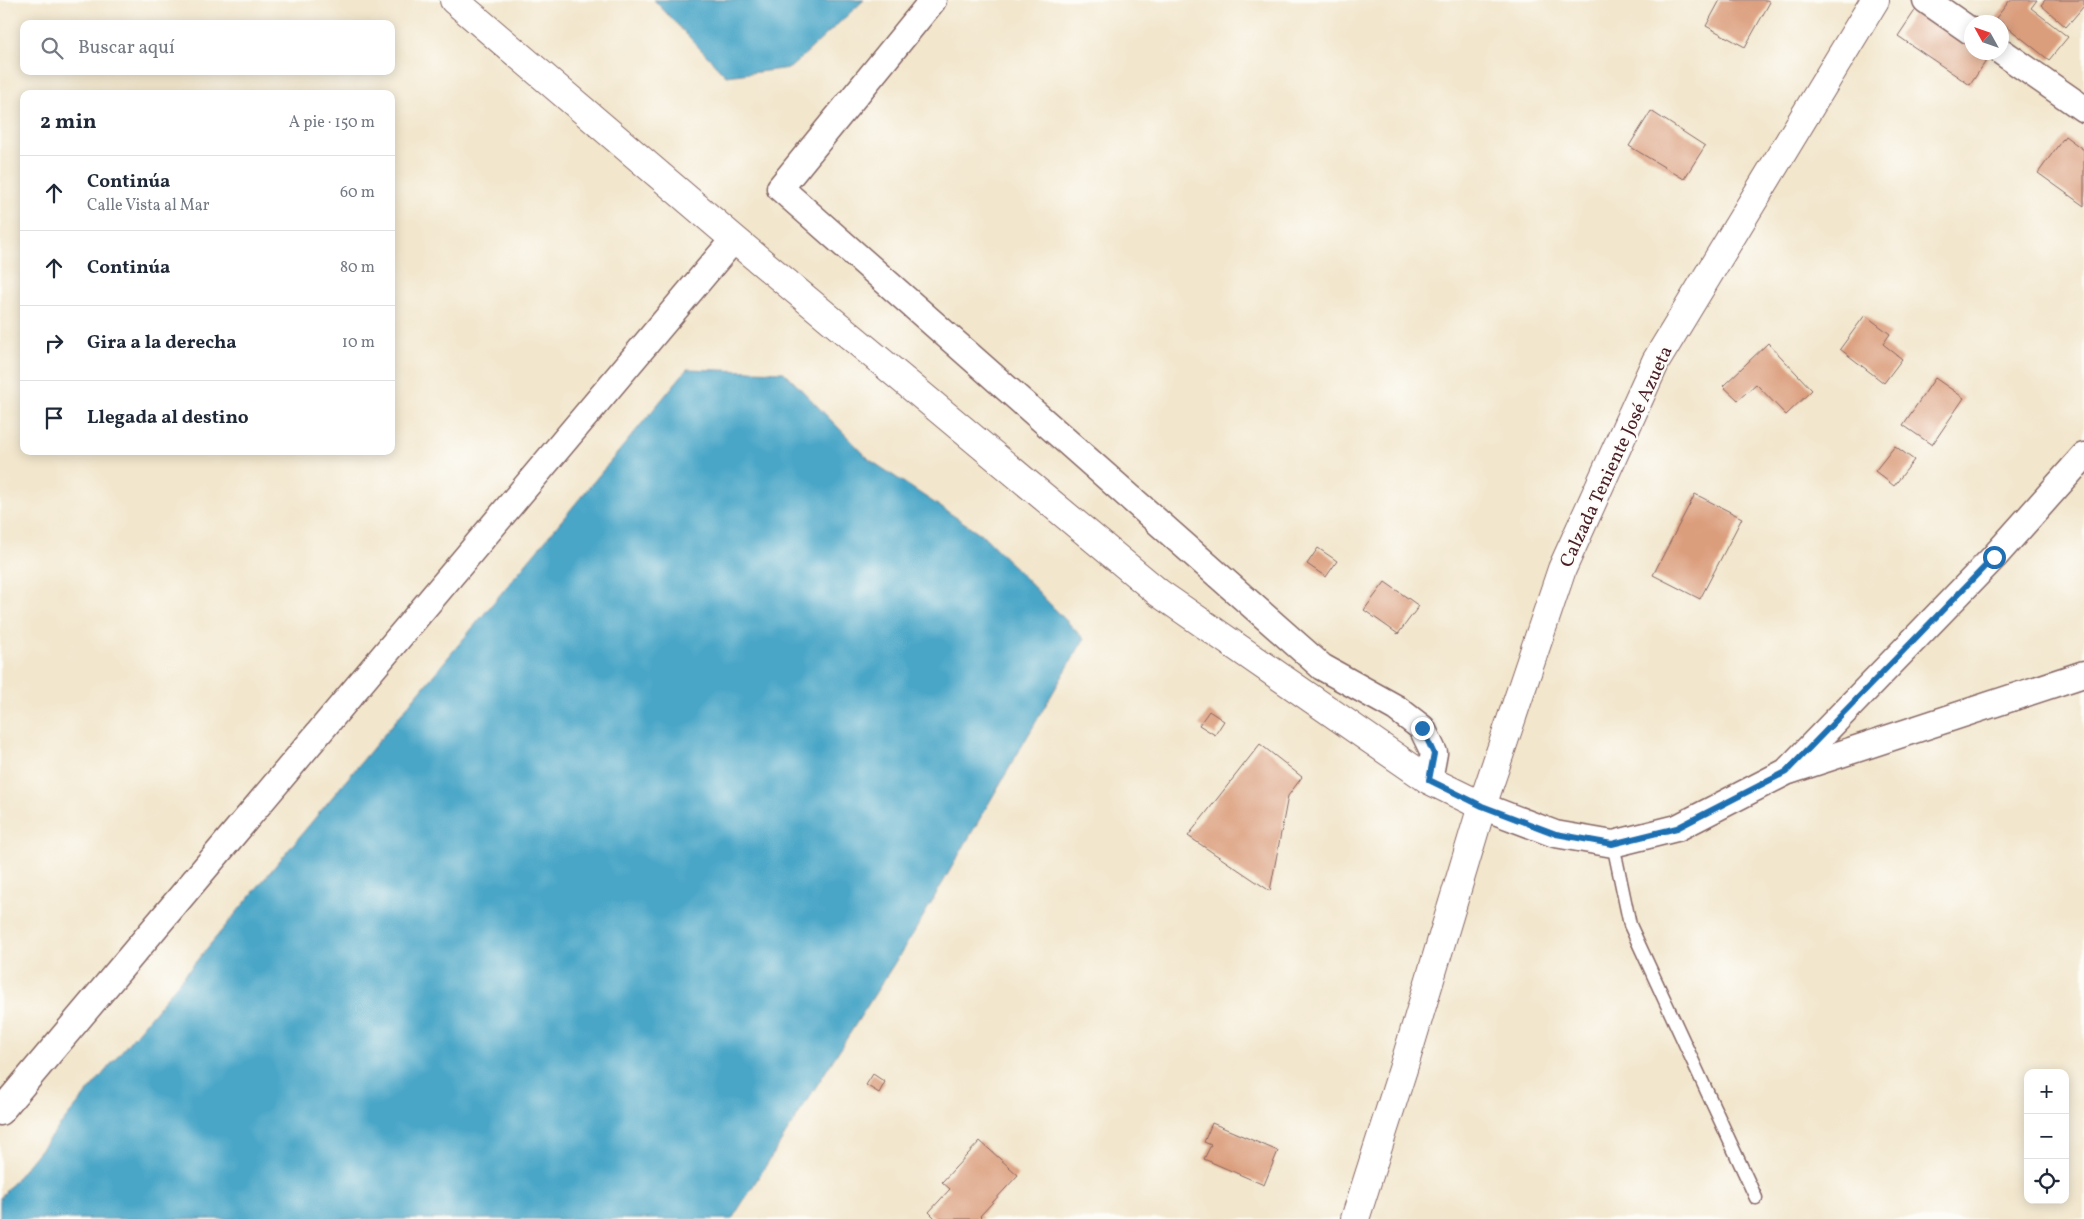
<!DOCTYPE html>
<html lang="es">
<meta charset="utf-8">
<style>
body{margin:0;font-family:Vollkorn,serif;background:#f2f2f3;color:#1f2937}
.controls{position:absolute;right:15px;bottom:15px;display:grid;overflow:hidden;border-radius:10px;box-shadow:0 2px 12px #0003}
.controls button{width:45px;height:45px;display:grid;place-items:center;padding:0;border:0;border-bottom:1px solid #e0e1e3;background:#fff;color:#1f2937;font:25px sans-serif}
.compass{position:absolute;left:1964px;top:15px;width:45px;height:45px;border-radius:50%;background:#fff;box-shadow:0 2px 12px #0003;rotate:310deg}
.stop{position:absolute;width:15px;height:15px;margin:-11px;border:4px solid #1f6fb2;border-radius:50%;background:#fff}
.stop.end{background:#1f6fb2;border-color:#fff;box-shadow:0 1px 5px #0008}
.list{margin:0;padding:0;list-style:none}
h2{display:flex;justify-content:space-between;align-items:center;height:65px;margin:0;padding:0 20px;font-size:21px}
h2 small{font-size:16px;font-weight:400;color:#747a83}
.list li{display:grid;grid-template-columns:32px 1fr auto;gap:15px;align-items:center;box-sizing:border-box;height:75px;padding:0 20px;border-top:1px solid #e0e1e3}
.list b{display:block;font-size:19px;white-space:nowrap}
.list p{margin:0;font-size:16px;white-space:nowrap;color:#747a83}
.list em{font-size:16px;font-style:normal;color:#747a83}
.icon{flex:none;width:28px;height:28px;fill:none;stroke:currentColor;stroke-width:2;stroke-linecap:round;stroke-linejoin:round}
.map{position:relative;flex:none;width:2084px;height:1219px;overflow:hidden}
.search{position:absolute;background:#fff;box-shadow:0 2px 12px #0003;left:20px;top:20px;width:375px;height:55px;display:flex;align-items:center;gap:12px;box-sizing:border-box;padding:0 18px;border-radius:10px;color:#747a83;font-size:19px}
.panel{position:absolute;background:#fff;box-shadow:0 2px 12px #0003;left:20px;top:90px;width:375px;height:365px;border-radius:10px}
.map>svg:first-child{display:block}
.water{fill:#48a6c7;stroke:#496279}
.building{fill:#db9e7d}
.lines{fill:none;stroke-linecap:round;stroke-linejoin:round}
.service-casing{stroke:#856563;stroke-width:15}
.minor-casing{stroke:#856563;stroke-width:29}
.tertiary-casing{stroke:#856563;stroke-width:30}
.secondary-casing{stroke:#856563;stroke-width:30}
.service{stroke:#fff;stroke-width:12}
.minor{stroke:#fff;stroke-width:26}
.tertiary{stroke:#fff;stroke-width:28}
.secondary{stroke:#fff;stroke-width:28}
.route{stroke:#1f6fb2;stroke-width:6}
.labels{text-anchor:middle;stroke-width:4;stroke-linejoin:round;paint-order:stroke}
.street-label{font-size:19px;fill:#4a1f2b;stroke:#fdfcf7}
</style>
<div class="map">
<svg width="2084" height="1219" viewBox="0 0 2084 1219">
<rect width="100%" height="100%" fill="#fdfcf7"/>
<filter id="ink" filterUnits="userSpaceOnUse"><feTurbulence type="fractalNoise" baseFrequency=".02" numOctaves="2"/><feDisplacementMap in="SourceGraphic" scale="10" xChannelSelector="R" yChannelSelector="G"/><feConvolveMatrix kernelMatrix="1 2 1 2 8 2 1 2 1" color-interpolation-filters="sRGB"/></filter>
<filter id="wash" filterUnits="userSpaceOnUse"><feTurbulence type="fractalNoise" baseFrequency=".0096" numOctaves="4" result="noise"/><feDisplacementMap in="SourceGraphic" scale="20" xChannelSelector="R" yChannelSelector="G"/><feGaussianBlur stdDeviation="1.12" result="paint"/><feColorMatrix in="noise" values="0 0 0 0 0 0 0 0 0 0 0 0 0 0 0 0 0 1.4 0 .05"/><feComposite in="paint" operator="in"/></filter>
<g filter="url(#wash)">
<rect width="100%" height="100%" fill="#f2e6cc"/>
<path class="water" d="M654,0H864L790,68L726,76Z
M687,369L784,372L870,460L984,536L1084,639L913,934L732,1219H0V1198Z"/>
<g id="blocks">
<path class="building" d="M1720,0H1767L1770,2L1745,47L1706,26Z
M1922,0L1972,32V52H1992L1970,85L1898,36Z
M2010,0H2037L2031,8L2068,37L2049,60L1996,18Z
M2045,0H2084V6L2066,27L2041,5Z
M1651,111L1705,146L1684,179L1629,146Z
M2065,136L2084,150V206L2038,173Z
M1865,315L1890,334L1883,344L1902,359L1884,383L1840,349Z
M1768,343L1812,390L1786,415L1756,384L1738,400L1723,386Z
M1935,378L1964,398L1932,445L1903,425Z
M1895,446L1914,460L1894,486L1875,471Z
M1695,494L1742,518L1700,599L1653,575Z
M1318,548L1337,561L1326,577L1307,564Z
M1385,582L1419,606L1398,634L1364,610Z
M1209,711L1224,721L1215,735L1199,725Z
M1260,744L1302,777L1288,796L1270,891L1188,836Z
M873,1074L885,1082L879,1093L866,1085Z
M1212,1123L1278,1151L1264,1185L1204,1159L1211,1145L1204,1142Z
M980,1141L1018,1175L980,1216L983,1219H936L929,1212L950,1189L942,1182Z"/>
</g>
</g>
<g filter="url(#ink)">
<use href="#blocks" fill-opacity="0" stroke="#856563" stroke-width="1"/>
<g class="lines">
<defs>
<path id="service" d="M1613,844L1630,925L1756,1198"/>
<path id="minor" d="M933,0L780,188L1322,667L1396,708L1422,728L1434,753L1429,780
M1926,0L1972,32
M2002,52L2084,109
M1788,770L1994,557L2084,456
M1482,806L1555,834L1613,844L1677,828L1786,772L2084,674
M0,1112L734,239"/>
<path id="tertiary" d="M1355,1219L1403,1069L1482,806"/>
<path id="secondary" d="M454,0L734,239L1159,593L1429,780L1482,806L1562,569L1656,361L1875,0"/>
</defs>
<use href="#service" class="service-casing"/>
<use href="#minor" class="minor-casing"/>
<use href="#tertiary" class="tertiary-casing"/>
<use href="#secondary" class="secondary-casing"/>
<use href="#service" class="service"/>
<use href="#minor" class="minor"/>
<use href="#tertiary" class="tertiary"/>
<use href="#secondary" class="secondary"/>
</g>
</g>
<g class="lines" filter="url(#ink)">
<path class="route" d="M1422,728L1434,754L1429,780L1482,806L1556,834L1612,844L1677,828L1786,772L1994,557"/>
</g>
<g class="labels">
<g class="street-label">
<text transform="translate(1615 456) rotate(-65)" y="7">Calzada Teniente José Azueta</text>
</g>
</g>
</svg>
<div class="controls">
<button>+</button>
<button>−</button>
<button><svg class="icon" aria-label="locate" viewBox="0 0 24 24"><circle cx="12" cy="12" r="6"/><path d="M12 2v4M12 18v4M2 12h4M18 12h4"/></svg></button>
</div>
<svg class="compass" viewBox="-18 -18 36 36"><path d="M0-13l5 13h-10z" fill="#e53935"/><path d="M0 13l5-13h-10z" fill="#747a83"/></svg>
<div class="stop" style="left:1994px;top:557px"></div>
<div class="stop end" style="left:1422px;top:728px"></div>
<div class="search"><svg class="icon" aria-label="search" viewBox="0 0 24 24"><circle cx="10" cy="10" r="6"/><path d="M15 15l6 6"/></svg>Buscar aquí</div>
<section class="panel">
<h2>2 min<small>A pie · 150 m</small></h2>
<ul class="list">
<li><svg class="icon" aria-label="ahead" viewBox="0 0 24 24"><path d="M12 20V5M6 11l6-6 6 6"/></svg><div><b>Continúa</b><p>Calle Vista al Mar</p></div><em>60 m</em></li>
<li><svg class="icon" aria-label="ahead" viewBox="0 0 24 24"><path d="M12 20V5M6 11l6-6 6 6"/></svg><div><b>Continúa</b></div><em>80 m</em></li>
<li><svg class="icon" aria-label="right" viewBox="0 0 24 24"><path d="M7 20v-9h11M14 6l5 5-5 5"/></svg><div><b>Gira a la derecha</b></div><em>10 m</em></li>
<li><svg class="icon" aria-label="arrive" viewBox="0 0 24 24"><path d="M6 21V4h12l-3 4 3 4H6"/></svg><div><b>Llegada al destino</b></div></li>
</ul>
</section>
</div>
